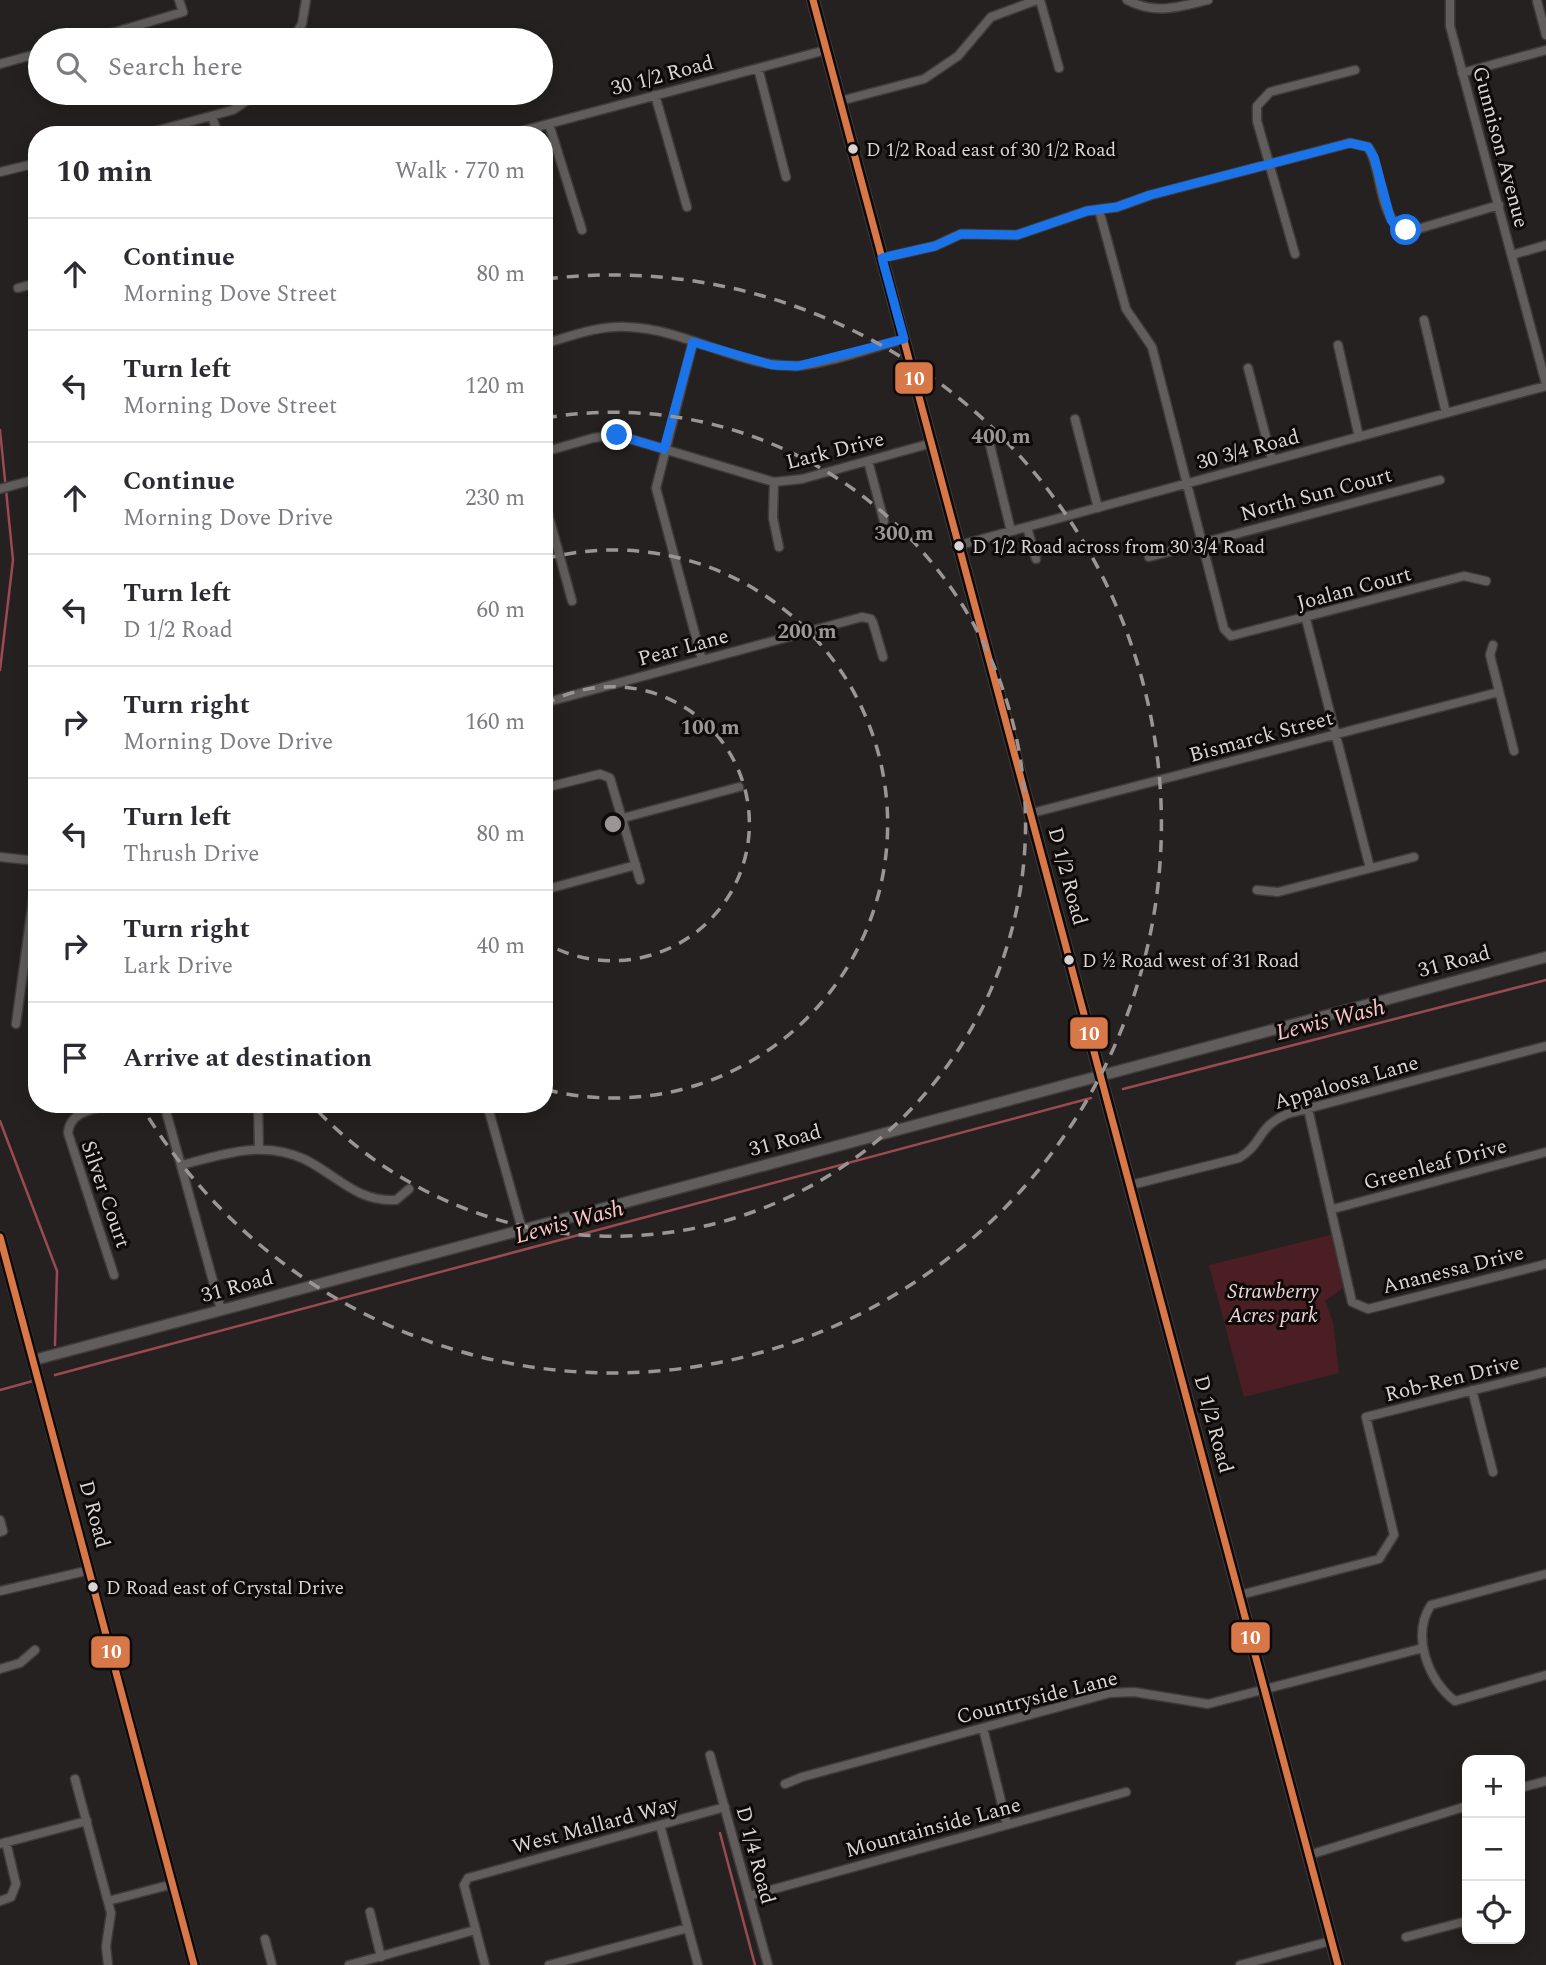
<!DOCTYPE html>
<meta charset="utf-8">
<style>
body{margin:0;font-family:Spectral,serif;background:#f7f7f7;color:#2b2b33}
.controls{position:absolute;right:21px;bottom:21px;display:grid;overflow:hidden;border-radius:14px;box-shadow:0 4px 18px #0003}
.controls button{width:63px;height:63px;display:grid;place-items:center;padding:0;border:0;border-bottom:2px solid #e1e1e2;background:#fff;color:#2b2b33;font:35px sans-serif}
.stop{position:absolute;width:21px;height:21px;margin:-16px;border:5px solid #1a73e8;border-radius:50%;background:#fff}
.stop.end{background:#1a73e8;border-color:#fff;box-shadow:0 2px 7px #0008}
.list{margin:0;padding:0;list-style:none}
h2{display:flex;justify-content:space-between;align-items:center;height:91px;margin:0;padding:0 28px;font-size:30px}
h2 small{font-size:23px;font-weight:400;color:#7c7c81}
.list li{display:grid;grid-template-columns:46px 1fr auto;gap:21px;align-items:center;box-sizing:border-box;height:112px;padding:0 28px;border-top:2px solid #e1e1e2}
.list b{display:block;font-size:26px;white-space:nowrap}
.list p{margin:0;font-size:23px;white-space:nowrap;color:#7c7c81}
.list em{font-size:23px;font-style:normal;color:#7c7c81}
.icon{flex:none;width:38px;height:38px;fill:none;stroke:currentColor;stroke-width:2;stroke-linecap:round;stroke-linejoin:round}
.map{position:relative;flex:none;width:1546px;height:1965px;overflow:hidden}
.search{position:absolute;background:#fff;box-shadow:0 4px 18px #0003;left:28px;top:28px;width:525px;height:77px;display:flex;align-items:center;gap:18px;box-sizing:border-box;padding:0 24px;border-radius:38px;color:#7c7c81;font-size:26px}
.panel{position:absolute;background:#fff;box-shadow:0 4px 18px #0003;left:28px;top:126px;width:525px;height:987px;border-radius:28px}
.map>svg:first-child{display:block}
.green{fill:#4b1e23}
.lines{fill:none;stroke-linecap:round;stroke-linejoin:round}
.stream{stroke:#9a4a51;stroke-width:2.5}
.minor-casing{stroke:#403b3b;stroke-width:11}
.tertiary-casing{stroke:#403b3b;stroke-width:13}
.secondary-casing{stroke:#403b3b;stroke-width:14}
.minor{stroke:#625d5d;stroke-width:8}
.tertiary{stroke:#625d5d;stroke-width:10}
.secondary{stroke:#625d5d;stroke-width:10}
.bus-1-casing{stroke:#0f0a0a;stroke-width:12}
.bus-1{stroke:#d87747;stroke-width:7}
.route{stroke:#1a73e8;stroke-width:9}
.ring{fill:none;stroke:#9c9595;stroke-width:3.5;stroke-dasharray:12 9}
.bus-dot{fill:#dbd4d4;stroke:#0f0a0a;stroke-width:2.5}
.labels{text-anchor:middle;stroke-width:6;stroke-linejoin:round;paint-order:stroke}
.bus-label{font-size:19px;fill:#dbd4d4;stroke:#0f0a0a;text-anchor:start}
.street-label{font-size:21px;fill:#dbd4d4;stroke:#0f0a0a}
.park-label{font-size:21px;font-style:italic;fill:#f0d6d6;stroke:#0f0a0a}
.water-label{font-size:23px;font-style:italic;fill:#fac7c8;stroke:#0f0a0a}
.centre{fill:#9c9595;stroke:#0f0a0a;stroke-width:3.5}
.ring-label{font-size:21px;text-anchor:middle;font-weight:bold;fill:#9c9595;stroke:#0f0a0a;stroke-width:6;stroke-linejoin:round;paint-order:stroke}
.line-badge{stroke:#0f0a0a;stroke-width:2.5}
.badge-label{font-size:19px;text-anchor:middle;font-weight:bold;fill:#fff}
</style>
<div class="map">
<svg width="1546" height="1965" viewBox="0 0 1546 1965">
<rect width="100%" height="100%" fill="#262121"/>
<path class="green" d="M1334,1234L1343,1288L1325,1301L1333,1322L1339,1373L1244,1397L1209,1265Z"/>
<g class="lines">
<path class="stream" d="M0,430L13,560L0,670
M1123,1089L1546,980
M0,1121L57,1271L55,1345
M55,1375L1091,1098
M0,1390L33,1381
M720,1833L755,1965"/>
<defs>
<path id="minor" d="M1040,0L1059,68
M1127,0C1155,15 1178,7 1208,0
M1450,0V26L1546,384
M1537,1L1546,35
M88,40L183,12L179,0
M292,40L302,24L306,0
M0,64L40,53
M758,68L786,177
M1462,73L1546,50
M655,95L687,207
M840,101L924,79L958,56L991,17L1037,0
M212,116L218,135
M549,124L582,230
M141,135L233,110L258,93
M507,135L826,50
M0,172L37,163
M1099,210L1126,309L1152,347L1224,629L1231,636L1464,576L1486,581
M1295,254L1257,121V106L1270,92L1355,70
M1512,255L1546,245
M882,258L935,246L961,234L1017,235L1087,211L1117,207L1151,195L1350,143L1368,147C1385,172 1375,234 1418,229L1499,205
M18,288L37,283
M1424,320L1446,413
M693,342L656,488L702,660
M544,344C571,336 600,325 628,327C685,329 737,366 795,366C820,366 877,346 904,339
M1338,345L1359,437
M1248,368L1272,460
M1075,419L1098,508
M990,445L1011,531
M544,452L593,438L617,435L774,482L802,479L932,443
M868,461L884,521
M774,482L773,518L779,547
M0,489L37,479
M544,499L572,601
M1027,527L1036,559
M960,545L1546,386
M1149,557L1440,480
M1306,619L1370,868
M1493,645L1490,655L1514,751
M544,703L862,617L871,619L873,623L883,657
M544,788L600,774L610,778L640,880
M1032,813L1499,692
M623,818L739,787
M0,857L37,861
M544,890L636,865
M1257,890L1278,892L1414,857
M16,1024L37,870
M164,1104L221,1310
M258,1104L259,1149
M487,1104L522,1229
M1308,1109L1352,1302L1368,1309L1546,1264
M182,1165C223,1154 263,1140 304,1159C337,1175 356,1202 396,1200L409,1189
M1131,1185L1239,1158C1263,1144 1257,1127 1287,1114L1546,1046
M1333,1209L1546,1152
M114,1275L68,1133C70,1110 96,1109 115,1104
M1472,1390L1493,1472
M0,1520L3,1531L0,1532
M1546,1574L1431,1605C1411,1635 1428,1681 1455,1701L1546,1675
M0,1591L90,1570
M1240,1595L1379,1559L1394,1535L1366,1417L1546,1372
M0,1669L20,1663L35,1650
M983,1728L1007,1825
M710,1755L768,1965
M75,1779L111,1913L106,1946L108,1965
M785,1784L802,1777L1110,1693L1134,1692L1208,1704L1423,1648
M1520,1788L1546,1781
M660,1825L698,1965
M0,1844L87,1821
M1309,1855L1467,1806
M749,1896L1126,1792
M0,1901L11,1897L16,1884L6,1842
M108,1901L173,1884
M370,1912L381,1957
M1406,1937L1467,1921
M265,1939L272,1965
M349,1965L475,1930
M485,1965L464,1885L468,1878L725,1807
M549,1965L688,1928
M1240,1965L1331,1941"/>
<path id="tertiary" d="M0,1237L194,1965
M34,1360L1546,957"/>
<path id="secondary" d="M813,0L1338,1965"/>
</defs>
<use href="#minor" class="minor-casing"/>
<use href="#tertiary" class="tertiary-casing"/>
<use href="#secondary" class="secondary-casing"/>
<use href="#minor" class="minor"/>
<use href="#tertiary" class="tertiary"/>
<use href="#secondary" class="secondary"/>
<defs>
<path id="bus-1" d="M813,0L1338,1965
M0,1237L194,1965"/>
</defs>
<use href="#bus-1" class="bus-1-casing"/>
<use href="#bus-1" class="bus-1"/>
</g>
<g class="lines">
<path class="route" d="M617,435L664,449L693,342L772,365L798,366L904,339L882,258L935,246L961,234L1017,235L1087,211L1117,207L1150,195L1350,143L1368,147L1374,157L1391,220L1396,227L1406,230"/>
</g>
<g class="ring">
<path d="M544 705A137 137 0 1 1 545 943"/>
<path d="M544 559A274 274 0 1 1 544 1089"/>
<path d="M545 418A412 412 0 1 1 312 1105"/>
<path d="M546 279A549 549 0 1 1 142 1107"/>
</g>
<g class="bus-dot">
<circle cx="853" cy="149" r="6"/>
<circle cx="959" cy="546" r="6"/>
<circle cx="1069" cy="960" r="6"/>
<circle cx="93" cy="1587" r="6"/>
</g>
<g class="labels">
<g class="bus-label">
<text x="866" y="156">D 1/2 Road east of 30 1/2 Road</text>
<text x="972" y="553">D 1/2 Road across from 30 3/4 Road</text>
<text x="1082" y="967">D ½ Road west of 31 Road</text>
<text x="106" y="1594">D Road east of Crystal Drive</text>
</g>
<g class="street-label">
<text transform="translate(662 75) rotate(-15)" y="7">30 1/2 Road</text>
<text transform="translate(1501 147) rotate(75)" y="7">Gunnison Avenue</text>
<text transform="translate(1248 449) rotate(-15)" y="7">30 3/4 Road</text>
<text transform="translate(835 450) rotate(-14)" y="7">Lark Drive</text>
<text transform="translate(1316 494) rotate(-15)" y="7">North Sun Court</text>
<text transform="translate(1354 588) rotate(-15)" y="7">Joalan Court</text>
<text transform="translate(683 647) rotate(-15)" y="7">Pear Lane</text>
<text transform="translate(1261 736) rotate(-15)" y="7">Bismarck Street</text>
<text transform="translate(1068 876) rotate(75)" y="7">D 1/2 Road</text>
<text transform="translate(1454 961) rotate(-15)" y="7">31 Road</text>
<text transform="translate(1346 1082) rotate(-16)" y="7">Appaloosa Lane</text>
<text transform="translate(785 1140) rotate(-15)" y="7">31 Road</text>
<text transform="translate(1435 1164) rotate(-15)" y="7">Greenleaf Drive</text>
<text transform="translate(106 1194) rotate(71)" y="7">Silver Court</text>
<text transform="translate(1453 1269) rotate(-14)" y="7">Ananessa Drive</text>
<text transform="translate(237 1286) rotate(-15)" y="7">31 Road</text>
<text transform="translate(1452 1378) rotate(-14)" y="7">Rob-Ren Drive</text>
<text transform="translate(1214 1424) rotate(75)" y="7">D 1/2 Road</text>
<text transform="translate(95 1514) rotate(75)" y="7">D Road</text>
<text transform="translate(1037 1697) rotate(-14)" y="7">Countryside Lane</text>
<text transform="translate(595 1825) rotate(-15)" y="7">West Mallard Way</text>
<text transform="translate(933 1827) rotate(-15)" y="7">Mountainside Lane</text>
<text transform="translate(756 1855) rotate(75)" y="7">D 1/4 Road</text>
</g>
<g class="park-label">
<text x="1273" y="1298">Strawberry<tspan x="1273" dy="24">Acres park</tspan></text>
</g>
<g class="water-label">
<text transform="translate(1330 1019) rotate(-14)" y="8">Lewis Wash</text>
<text transform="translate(569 1221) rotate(-15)" y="8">Lewis Wash</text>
</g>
</g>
<circle cx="613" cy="824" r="10" class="centre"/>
<g class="ring-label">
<text x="1001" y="443">400 m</text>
<text x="904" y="540">300 m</text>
<text x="807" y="638">200 m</text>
<text x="710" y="734">100 m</text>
</g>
<g class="line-badge">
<rect x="894" y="361" width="40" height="34" rx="7" fill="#d87747"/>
<rect x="1069" y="1016" width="40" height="34" rx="7" fill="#d87747"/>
<rect x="1230" y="1621" width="41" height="33" rx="7" fill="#d87747"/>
<rect x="90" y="1635" width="41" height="34" rx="7" fill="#d87747"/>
</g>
<g class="badge-label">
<text x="914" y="385">10</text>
<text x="1089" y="1040">10</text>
<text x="1250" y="1644">10</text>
<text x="111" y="1658">10</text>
</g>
</svg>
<div class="controls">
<button>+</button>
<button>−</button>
<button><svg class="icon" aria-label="locate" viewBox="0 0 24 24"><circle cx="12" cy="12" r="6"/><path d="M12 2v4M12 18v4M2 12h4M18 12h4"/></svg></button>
</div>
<div class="stop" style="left:1406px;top:230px"></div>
<div class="stop end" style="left:617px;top:435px"></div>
<div class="search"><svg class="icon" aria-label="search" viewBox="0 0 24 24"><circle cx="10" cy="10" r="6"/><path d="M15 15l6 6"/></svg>Search here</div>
<section class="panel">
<h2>10 min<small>Walk · 770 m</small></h2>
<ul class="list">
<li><svg class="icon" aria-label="ahead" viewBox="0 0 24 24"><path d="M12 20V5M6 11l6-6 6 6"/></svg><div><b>Continue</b><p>Morning Dove Street</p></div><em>80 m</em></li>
<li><svg class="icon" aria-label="left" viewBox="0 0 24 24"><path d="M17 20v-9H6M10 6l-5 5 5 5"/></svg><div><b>Turn left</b><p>Morning Dove Street</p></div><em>120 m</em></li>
<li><svg class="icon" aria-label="ahead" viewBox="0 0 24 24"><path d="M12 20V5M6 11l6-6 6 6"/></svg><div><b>Continue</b><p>Morning Dove Drive</p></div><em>230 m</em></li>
<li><svg class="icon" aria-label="left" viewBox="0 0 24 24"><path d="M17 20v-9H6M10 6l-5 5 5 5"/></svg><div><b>Turn left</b><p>D 1/2 Road</p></div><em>60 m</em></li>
<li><svg class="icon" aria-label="right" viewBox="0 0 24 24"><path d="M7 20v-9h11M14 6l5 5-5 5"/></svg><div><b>Turn right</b><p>Morning Dove Drive</p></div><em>160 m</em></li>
<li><svg class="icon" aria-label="left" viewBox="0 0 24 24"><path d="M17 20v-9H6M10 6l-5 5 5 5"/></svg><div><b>Turn left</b><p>Thrush Drive</p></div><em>80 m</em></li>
<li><svg class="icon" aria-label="right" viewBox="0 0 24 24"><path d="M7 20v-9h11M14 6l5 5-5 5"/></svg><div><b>Turn right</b><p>Lark Drive</p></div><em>40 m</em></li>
<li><svg class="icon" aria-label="arrive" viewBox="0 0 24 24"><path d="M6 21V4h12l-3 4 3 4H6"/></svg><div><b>Arrive at destination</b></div></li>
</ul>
</section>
</div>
